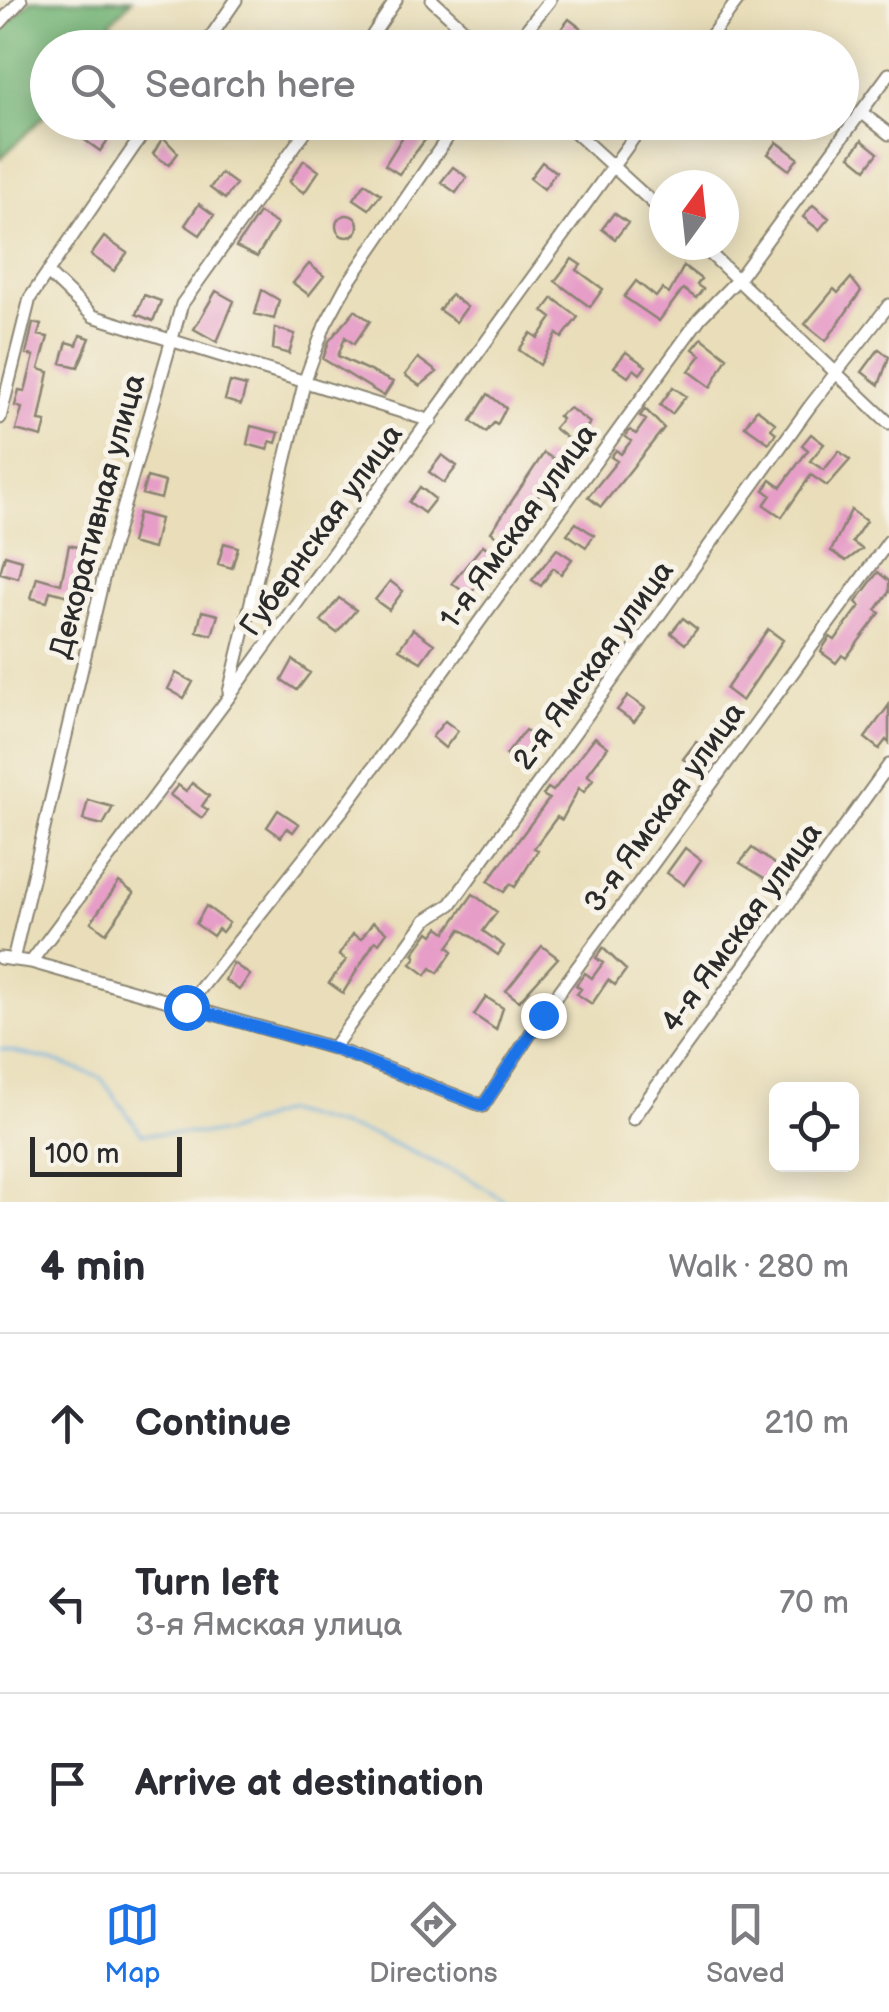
<!DOCTYPE html>
<meta charset="utf-8">
<style>
body{margin:0;font-family:"Balsamiq Sans",sans-serif;background:#f7f7f7;color:#2b2b33}
.controls{position:absolute;right:30px;bottom:30px;display:grid;overflow:hidden;border-radius:15px;box-shadow:0 5px 25px #0003}
.controls button{width:90px;height:90px;display:grid;place-items:center;padding:0;border:0;border-bottom:2px solid #e1e1e2;background:#fff;color:#2b2b33;font:50px sans-serif}
.compass{position:absolute;left:649px;top:170px;width:90px;height:90px;border-radius:50%;background:#fff;box-shadow:0 5px 25px #0003;rotate:15deg}
.scale{position:absolute;left:30px;bottom:25px;width:152px;box-sizing:border-box;padding-left:10px;border:5px solid #2b2b2b;border-top:0;font-size:28px;line-height:35px;white-space:nowrap;color:#2b2b2b;-webkit-text-stroke:8px #f7f3e8;paint-order:stroke}
.stop{position:absolute;width:30px;height:30px;margin:-22px;border:8px solid #1a73e8;border-radius:50%;background:#fff}
.stop.end{background:#1a73e8;border-color:#fff;box-shadow:0 2px 10px #0008}
.list{margin:0;padding:0;list-style:none}
h2{display:flex;justify-content:space-between;align-items:center;height:130px;margin:0;padding:0 40px;font-size:42px}
h2 small{font-size:32px;font-weight:400;color:#7c7c81}
.list li{display:grid;grid-template-columns:65px 1fr auto;gap:30px;align-items:center;box-sizing:border-box;height:180px;padding:0 40px;border-top:2px solid #e1e1e2}
.list b{display:block;font-size:38px;white-space:nowrap}
.list p{margin:0;font-size:32px;white-space:nowrap;color:#7c7c81}
.list em{font-size:32px;font-style:normal;color:#7c7c81}
.icon{flex:none;width:55px;height:55px;fill:none;stroke:currentColor;stroke-width:2;stroke-linecap:round;stroke-linejoin:round}
.map{position:relative;flex:none;width:889px;height:1202px;overflow:hidden}
.search{position:absolute;background:#fff;box-shadow:0 5px 25px #0003;left:30px;right:30px;top:30px;height:110px;display:flex;align-items:center;gap:25px;box-sizing:border-box;padding:0 35px;border-radius:55px;color:#7c7c81;font-size:38px}
.sheet{height:670px;background:#fff}
nav{display:flex;justify-content:space-around;align-items:center;box-sizing:border-box;height:140px;border-top:2px solid #e1e1e2;background:#fff;font-size:28px;color:#7c7c81}
nav a{display:grid;justify-items:center;gap:5px}
nav .on{color:#1a73e8}
.map>svg:first-child{display:block}
.forest{fill:#73b476;stroke:#4f7050;stroke-width:2.5}
.lines{fill:none;stroke-linecap:round;stroke-linejoin:round}
.stream{stroke:#6aafe0;stroke-width:2.5}
.building{fill:#e69dc7}
.minor-casing{stroke:#8a8472;stroke-width:15}
.minor{stroke:#fff;stroke-width:11}
.route{stroke:#1a73e8;stroke-width:12}
.labels{text-anchor:middle;stroke-width:10;stroke-linejoin:round;paint-order:stroke}
.street-label{font-size:30px;fill:#2b2b2b;stroke:#f7f3e8}
</style>
<div class="map">
<svg width="889" height="1202" viewBox="0 0 889 1202">
<rect width="100%" height="100%" fill="#f7f3e8"/>
<filter id="ink" filterUnits="userSpaceOnUse"><feTurbulence type="fractalNoise" baseFrequency=".01" numOctaves="2"/><feDisplacementMap in="SourceGraphic" scale="20" xChannelSelector="R" yChannelSelector="G"/><feConvolveMatrix kernelMatrix="1 2 1 2 8 2 1 2 1" color-interpolation-filters="sRGB"/></filter>
<filter id="wash" filterUnits="userSpaceOnUse"><feTurbulence type="fractalNoise" baseFrequency=".0048" numOctaves="4" result="noise"/><feDisplacementMap in="SourceGraphic" scale="40" xChannelSelector="R" yChannelSelector="G"/><feGaussianBlur stdDeviation="2.25" result="paint"/><feColorMatrix in="noise" values="0 0 0 0 0 0 0 0 0 0 0 0 0 0 0 0 0 1.4 0 .05"/><feComposite in="paint" operator="in"/></filter>
<g filter="url(#wash)">
<rect width="100%" height="100%" fill="#e9deb9"/>
<path class="forest" d="M32,0H132L110,23L126,38L116,47L48,48L47,113L0,159V31Z"/>
<g class="lines">
<path class="stream" d="M0,1049L55,1061L101,1078L142,1134L224,1133L284,1111L377,1136L470,1179L507,1202"/>
</g>
<g id="blocks">
<path class="building" d="M569,19L587,33L576,48L555,37Z
M96,127L110,137L100,151L82,138Z
M408,128L425,140L399,174L385,165Z
M163,137L178,153L169,165L153,154Z
M862,140L878,153L866,169L850,156Z
M777,142L798,158L789,170L768,154Z
M304,160L319,171L304,193L289,182Z
M542,162L556,172L544,189L530,178Z
M453,167L467,177L456,193L441,182Z
M221,173L236,184L225,199L210,188Z
M365,183L381,194L369,209L354,199Z
M199,204L214,215L200,235L185,225Z
M813,205L829,218L819,230L803,217Z
M259,213L277,224L257,257L236,247Z
M614,213L628,223L615,239L602,229Z
M336 226a11 11 0 1 1 22 0a11 11 0 1 1-22 0Z
M104,237L127,253L114,271L91,255Z
M572,259L581,265L577,270L603,289L590,307L555,281Z
M309,264L324,276L309,295L293,283Z
M684,266L701,279L697,285L703,289L696,298L683,289L659,321L624,297L636,281L656,297L662,289L669,294Z
M851,278L861,291L826,341L805,324L834,289L838,293Z
M262,290L279,300L274,319L255,314Z
M216,291L234,301L217,342L194,329Z
M144,295L161,301L153,321L136,314Z
M451,295L467,307L456,322L439,310Z
M553,298L578,317L562,338L557,334L540,365L519,350L531,333L538,338L552,318L543,311Z
M355,310L370,321L354,344L345,337L338,356L393,382L384,396L323,359L329,341Z
M33,323L41,325L38,335L48,337L39,369L49,372L39,421L46,422L42,437L16,430L22,408L15,406L19,390L25,391L34,356L26,354Z
M275,328L295,334L289,354L273,349Z
M80,335L90,338L78,367L61,363L67,342L77,345Z
M702,338L727,357L711,387L689,371L701,355L693,349Z
M879,349L889,357L879,385L862,372Z
M626,352L646,366L640,374L634,369L628,377L614,367Z
M418,358L437,372L420,386L405,375Z
M230,382L246,386L241,405L225,400Z
M673,387L686,396L672,414L660,405Z
M488,394L506,408L497,425L494,423L486,432L471,421Z
M570,408L590,423L574,444L554,428L562,419L558,416Z
M645,409L664,428L601,507L588,497L617,461L611,457L616,450L621,454L631,441L625,437L630,430L636,434L646,420L640,416Z
M757,409L775,423L771,429L776,433L769,443L745,426Z
M251,426L279,433L276,443L270,441L268,450L247,444Z
M811,434L824,444L810,461L824,470L839,451L850,460L827,486L811,475L782,517L764,505L771,495L764,490L771,480L781,487L808,450L802,445Z
M544,453L557,461L511,546L491,532Z
M442,455L457,466L444,483L429,472Z
M147,477L165,482L161,499L142,494Z
M420,487L435,499L424,513L409,502Z
M851,510L866,521L852,542L862,549L846,561L831,551Z
M138,513L160,519L153,549L131,543Z
M576,523L594,535L586,547L567,534Z
M224,543L238,547L232,568L218,564Z
M69,545L85,549L75,598L50,591L47,602L31,598L37,577L61,584Z
M483,545L498,556L469,596L452,583Z
M557,549L572,559L561,574L553,568L541,586L532,580Z
M5,555L22,560L18,578L0,573Z
M878,572L889,581V592L876,610L880,613L846,658L842,655L836,663L821,652L824,646L830,637L835,640L854,614L860,606L856,602Z
M390,581L403,591L389,610L375,600Z
M339,598L356,610L337,633L321,621Z
M202,611L218,615L212,635L197,631Z
M683,618L697,629L685,644L671,633Z
M413,629L434,644L421,662L399,649Z
M768,629L783,640L742,701L726,689Z
M293,660L310,673L297,690L282,680Z
M176,673L193,682L184,698L168,689Z
M628,696L645,708L634,722L617,710Z
M889,705V743L886,740L879,749L865,738Z
M445,721L458,731L445,748L432,737Z
M525,730L541,742L522,767L506,755Z
M595,737L608,747L587,775L593,779L584,792L579,788L562,820L557,817L534,848L538,850L515,887L510,884L504,892L488,881L549,799L543,795L548,788L553,791Z
M696,742L714,756L701,773L683,759Z
M192,783L209,796L202,806L208,810L202,818L170,795L178,785L186,791Z
M88,800L113,807L103,825L83,820Z
M278,810L299,824L293,832L287,828L281,837L267,827Z
M685,848L701,860L684,885L667,873Z
M752,848L790,875L781,888L740,863Z
M119,882L134,893L106,933L91,922Z
M473,894L497,912L483,931L504,946L498,955L461,929L448,947L453,951L438,973L431,968L426,975L411,964L416,957L413,954L429,932L433,935L439,927L446,932Z
M206,906L229,923L222,932L218,929L213,936L196,924Z
M373,922L387,932L379,943L375,941L343,993L329,983L346,960L339,955L353,934L361,939Z
M542,946L558,958L519,1001L506,991Z
M603,948L626,970L615,985L608,980L592,1004L577,994L581,989L576,985L585,973L592,978L603,963L596,958Z
M233,963L250,975L239,990L225,980Z
M486,997L503,1008L496,1030L474,1015Z"/>
</g>
</g>
<g filter="url(#ink)">
<use href="#blocks" fill-opacity="0" stroke="#8a8472" stroke-width="2.5"/>
<g class="lines">
<defs>
<path id="minor" d="M432,0L484,48
M0,23L21,0
M203,48L236,0
M364,48L396,0
M512,48L550,0
M702,48L738,0
M861,112L889,134
M564,122L664,213
M701,245L889,423
M48,273L93,316L431,421
M0,418L30,298L151,122
M229,692L305,380L325,325L346,286L458,122
M0,958L31,962L333,1048L483,1106L546,1010L889,541
M13,960L104,575L182,304L312,122
M31,962L226,701L645,122
M186,1007L344,808L700,318L739,278L889,74
M333,1048L426,920L451,904L810,406L889,305
M633,1119L889,765"/>
</defs>
<use href="#minor" class="minor-casing"/>
<use href="#minor" class="minor"/>
</g>
</g>
<g class="lines" filter="url(#ink)">
<path class="route" d="M186,1007L332,1048L483,1106L543,1015"/>
</g>
<g class="labels">
<g class="street-label">
<text transform="translate(97 516) rotate(-75)" y="10">Декоративная улица</text>
<text transform="translate(518 526) rotate(-54)" y="10">1-я Ямская улица</text>
<text transform="translate(321 530) rotate(-54)" y="10">Губернская улица</text>
<text transform="translate(593 665) rotate(-54)" y="10">2-я Ямская улица</text>
<text transform="translate(664 807) rotate(-54)" y="10">3-я Ямская улица</text>
<text transform="translate(741 927) rotate(-54)" y="10">4-я Ямская улица</text>
</g>
</g>
</svg>
<div class="controls">
<button><svg class="icon" aria-label="locate" viewBox="0 0 24 24"><circle cx="12" cy="12" r="6"/><path d="M12 2v4M12 18v4M2 12h4M18 12h4"/></svg></button>
</div>
<svg class="compass" viewBox="-18 -18 36 36"><path d="M0-13l5 13h-10z" fill="#e53935"/><path d="M0 13l5-13h-10z" fill="#7c7c81"/></svg>
<div class="scale">100 m</div>
<div class="stop" style="left:186px;top:1007px"></div>
<div class="stop end" style="left:543px;top:1015px"></div>
<div class="search"><svg class="icon" aria-label="search" viewBox="0 0 24 24"><circle cx="10" cy="10" r="6"/><path d="M15 15l6 6"/></svg>Search here</div>
</div>
<section class="sheet">
<h2>4 min<small>Walk · 280 m</small></h2>
<ul class="list">
<li><svg class="icon" aria-label="ahead" viewBox="0 0 24 24"><path d="M12 20V5M6 11l6-6 6 6"/></svg><div><b>Continue</b></div><em>210 m</em></li>
<li><svg class="icon" aria-label="left" viewBox="0 0 24 24"><path d="M17 20v-9H6M10 6l-5 5 5 5"/></svg><div><b>Turn left</b><p>3-я Ямская улица</p></div><em>70 m</em></li>
<li><svg class="icon" aria-label="arrive" viewBox="0 0 24 24"><path d="M6 21V4h12l-3 4 3 4H6"/></svg><div><b>Arrive at destination</b></div></li>
</ul>
</section>
<nav>
<a class="on"><svg class="icon" aria-label="map" viewBox="0 0 24 24"><path d="M3 6l6-2 6 2 6-2v14l-6 2-6-2-6 2zM9 4v14M15 6v14"/></svg>Map</a>
<a><svg class="icon" aria-label="directions" viewBox="0 0 24 24"><path d="M12 3l9 9-9 9-9-9zM9 14v-3h6M13 9l2 2-2 2"/></svg>Directions</a>
<a><svg class="icon" aria-label="saved" viewBox="0 0 24 24"><path d="M7 4h10v16l-5-4-5 4z"/></svg>Saved</a>
</nav>
